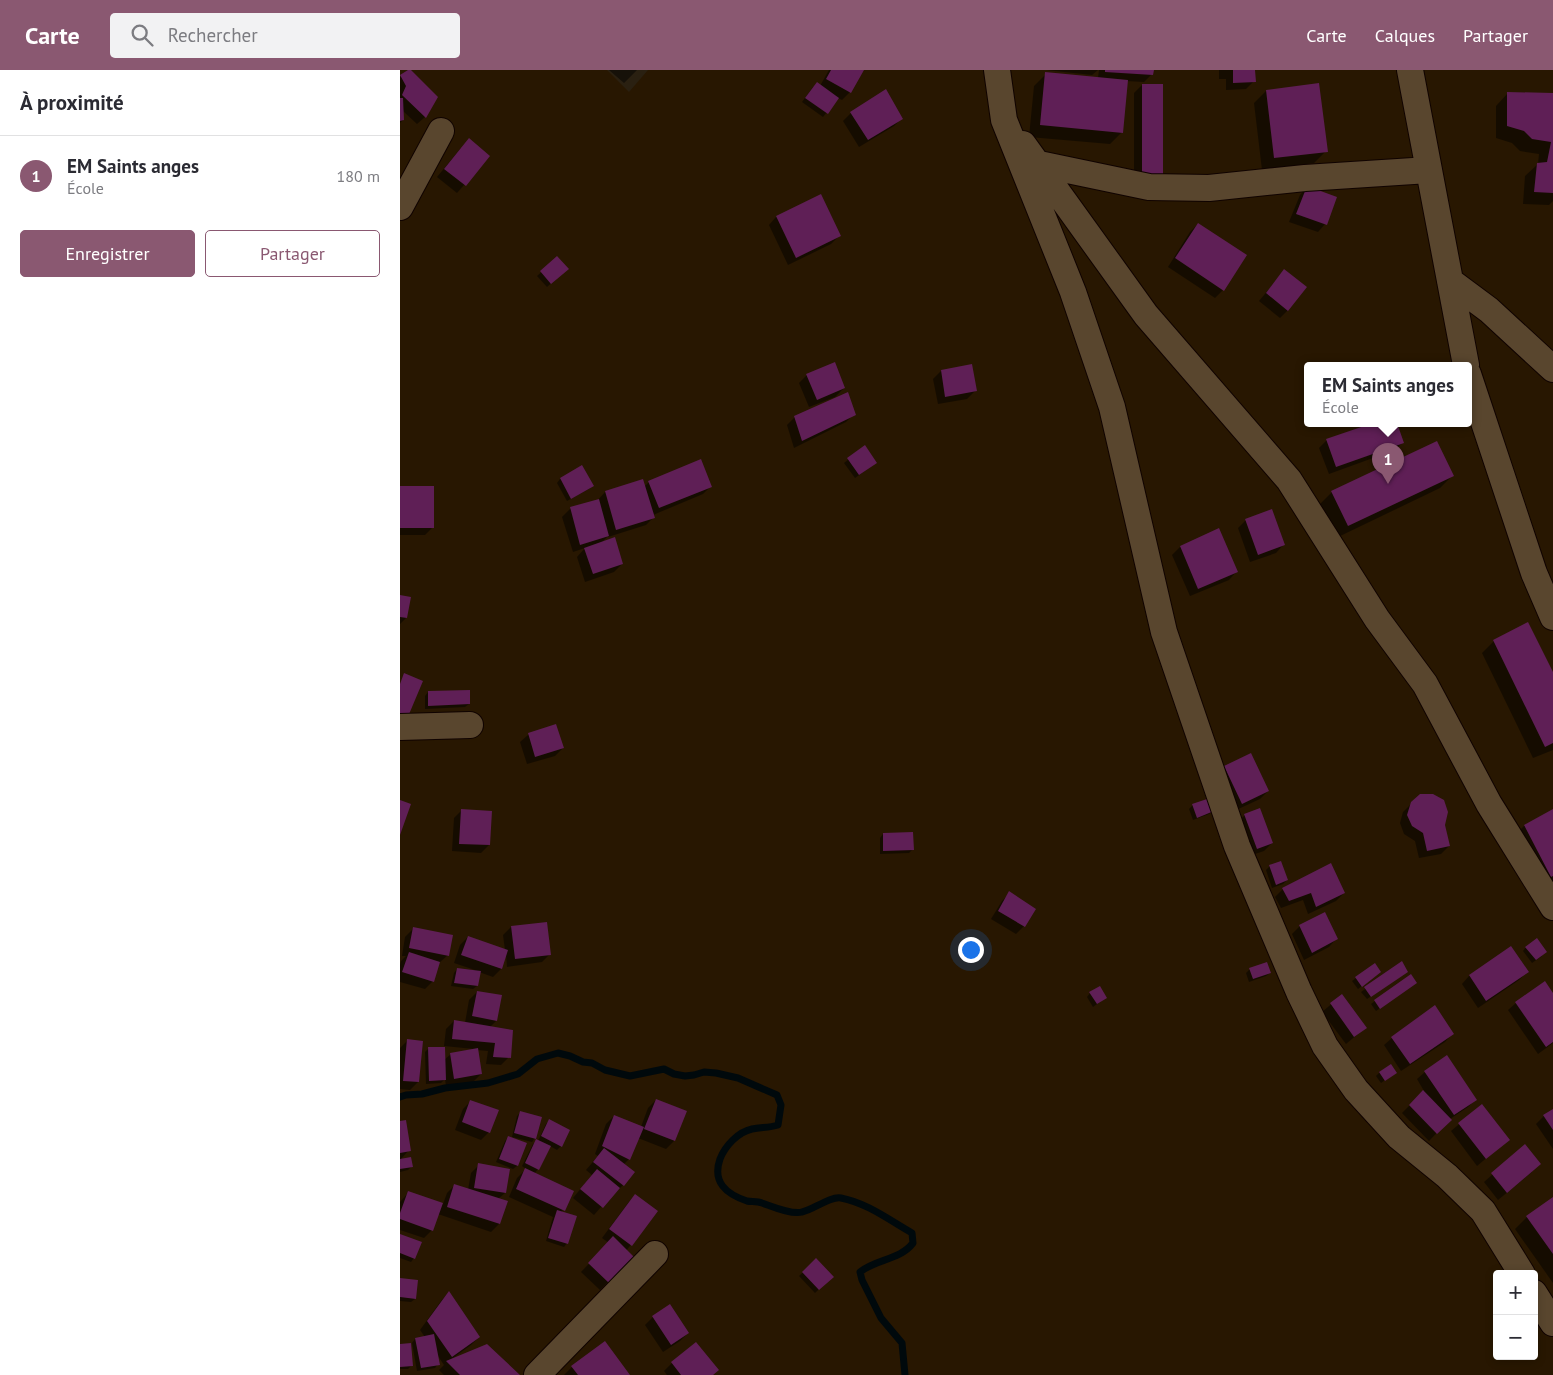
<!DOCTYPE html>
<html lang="fr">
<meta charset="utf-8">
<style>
body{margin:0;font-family:"PT Sans",sans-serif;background:#f2f2f3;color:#2b2b33}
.controls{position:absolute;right:15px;bottom:15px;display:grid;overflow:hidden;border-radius:5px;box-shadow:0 2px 8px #0003}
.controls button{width:45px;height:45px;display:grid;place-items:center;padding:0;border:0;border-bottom:1px solid #e1e1e2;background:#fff;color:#2b2b33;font:25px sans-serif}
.you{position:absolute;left:570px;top:879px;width:18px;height:18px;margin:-12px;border:4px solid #fff;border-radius:50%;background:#1a73e8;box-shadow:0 0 0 8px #1a73e833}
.badge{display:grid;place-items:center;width:32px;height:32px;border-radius:50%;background:#8a5871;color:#fff;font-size:16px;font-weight:700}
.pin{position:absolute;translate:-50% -41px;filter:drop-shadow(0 1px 2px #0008)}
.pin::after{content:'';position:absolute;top:26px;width:18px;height:15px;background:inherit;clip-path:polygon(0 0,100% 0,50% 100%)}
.popup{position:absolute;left:904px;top:292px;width:168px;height:65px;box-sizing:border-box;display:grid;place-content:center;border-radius:5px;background:#fff;filter:drop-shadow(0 1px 4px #0005);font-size:16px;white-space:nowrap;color:#7c7c81}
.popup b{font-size:19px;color:#2b2b33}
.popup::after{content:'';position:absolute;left:50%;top:100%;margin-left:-10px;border:10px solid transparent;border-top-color:#fff}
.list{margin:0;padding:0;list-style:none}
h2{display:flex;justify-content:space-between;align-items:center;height:65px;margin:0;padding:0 20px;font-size:21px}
h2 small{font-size:16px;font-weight:400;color:#7c7c81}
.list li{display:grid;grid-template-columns:32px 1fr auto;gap:15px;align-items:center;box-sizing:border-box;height:80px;padding:0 20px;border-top:1px solid #e1e1e2}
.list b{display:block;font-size:19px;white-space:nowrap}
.list p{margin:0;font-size:16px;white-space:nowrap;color:#7c7c81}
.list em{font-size:16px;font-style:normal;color:#7c7c81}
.actions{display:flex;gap:10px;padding:15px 20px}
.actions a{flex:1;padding:11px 0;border:1px solid #8a5871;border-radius:5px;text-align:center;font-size:18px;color:#8a5871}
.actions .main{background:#8a5871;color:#fff}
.icon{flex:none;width:28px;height:28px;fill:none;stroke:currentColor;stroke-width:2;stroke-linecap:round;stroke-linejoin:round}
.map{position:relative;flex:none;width:1153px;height:1305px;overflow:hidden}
header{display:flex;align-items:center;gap:30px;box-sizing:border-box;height:70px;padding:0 25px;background:#8a5871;color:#fff}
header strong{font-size:24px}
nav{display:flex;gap:28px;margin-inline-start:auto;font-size:18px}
.search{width:350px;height:45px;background:#f2f2f3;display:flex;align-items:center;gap:12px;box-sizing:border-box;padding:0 18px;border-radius:5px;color:#7c7c81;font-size:19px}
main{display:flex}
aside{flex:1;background:#fff}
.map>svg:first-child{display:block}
.education{fill:#2a2011}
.shadow{fill:#0007}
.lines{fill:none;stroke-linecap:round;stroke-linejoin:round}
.stream{stroke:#00090c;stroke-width:7}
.building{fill:#5f1f56}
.minor-casing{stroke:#100300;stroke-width:28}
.minor{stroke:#59462e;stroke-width:26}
</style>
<header>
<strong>Carte</strong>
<div class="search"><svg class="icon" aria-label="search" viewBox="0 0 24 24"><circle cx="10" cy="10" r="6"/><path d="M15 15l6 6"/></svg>Rechercher</div>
<nav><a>Carte</a><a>Calques</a><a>Partager</a></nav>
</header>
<main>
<aside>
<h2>À proximité<small></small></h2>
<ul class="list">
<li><span class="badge">1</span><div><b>EM Saints anges</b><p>École</p></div><em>180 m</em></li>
</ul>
<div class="actions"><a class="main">Enregistrer</a><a>Partager</a></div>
</aside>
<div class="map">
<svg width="1153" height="1305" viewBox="0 0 1153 1305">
<rect width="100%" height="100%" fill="#281701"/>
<path class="education" d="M207,0H248L229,22Z"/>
<path class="shadow" d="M209,0H237L224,13Z
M429,0H462L450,22L442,30L438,28L423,47L402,32L413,17L420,16Z
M646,0H698L692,5Z
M699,0H753L752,4L744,12L726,11L722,62L710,74L629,67L634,16L646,4L698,8Z
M819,0H854V11L846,19L826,20V9H819Z
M9,1L25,47L17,54L3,41V50L0,53V7Z
M742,15L761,105L734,113V23Z
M866,21L926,81L914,93L862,100L854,33Z
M1108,23L1153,24V131L1149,135L1123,134L1125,106L1138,94L1139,84L1120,81L1112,73L1096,68V36Z
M451,43L502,48L494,56L459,77L443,51Z
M61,78L89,86L57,123L37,107Z
M907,117L925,154L918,162L889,152L900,125Z
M376,147L439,166L431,174L388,195L369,155Z
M798,154L823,220L815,228L768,197L790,162Z
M157,188L163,202L147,217L137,206Z
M884,201L888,240L880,248L859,231Z
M541,301L575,321L567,329L538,334L533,309Z
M407,305L444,318L435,327L409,337L399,313Z
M454,344L446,352L394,378L387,355L395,347Z
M976,353H996L1003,372L995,380L929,404L919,378L927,370Z
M464,377L472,396L455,408L444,393Z
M182,397L192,416L189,419L167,431L157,413L160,409Z
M1052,406L1040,418L936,468L920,434L932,422Z
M249,412L311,416L303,424L253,445L254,447L246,455L208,467V466L201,473L222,494L214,502L185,512L177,487L185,478L173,482L162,447L170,439L197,431L205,422L244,417Z
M0,418L33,457L25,465H0Z
M871,441L883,475L876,483L850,492L838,458L845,451Z
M819,460L836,502L829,510L790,526L772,485L780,477Z
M0,526L6,548L0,554Z
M1127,554L1153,604V680L1133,688L1082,583L1094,571Z
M28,622L69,634L65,637L25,639V626Z
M156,656L163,678L155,686L127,694L120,672L128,665Z
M825,697L868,721L860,729L834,741L817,704Z
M1012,733L1043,755L1049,776L1041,784L1019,788L1015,771L1004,764L1000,753L1003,742Z
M793,735L813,741L809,744L793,750L789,739Z
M62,740L89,775L81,783L52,781L54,748Z
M1153,741V811L1139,818L1112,768L1124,756Z
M845,745L872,773L864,781L849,786L837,753Z
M483,764L513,779L509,783L480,784V768Z
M870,796L887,810L883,814L872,818L866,800Z
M883,819L944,823L936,831L908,844L903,830L881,838L875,827Z
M610,823L624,856L616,864L591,849L602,831Z
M924,844L936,869L929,877L904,890L892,864L900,856Z
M111,857L150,884L142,892L107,897L106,884L101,899L93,907L79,902L77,916L73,919L51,916L54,903L57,899L75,900L54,893L60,875L68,867L105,880L103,865Z
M13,859L48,885L39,893L33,911L25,919L0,912V895L1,891L6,886H2L5,867Z
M1126,877L1142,886L1132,893L1123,881Z
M1111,878L1127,902L1119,910L1078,938L1062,914L1069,906Z
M866,893L870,903L866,906L849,912L846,903L849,900Z
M1002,893L1003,905L967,929L961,922Z
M976,905L958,919L952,911L956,908Z
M1144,912L1153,925V973L1138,984L1108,940L1116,933Z
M1012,916L976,941L971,934L975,931Z
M77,922L96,951L90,957L109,987L101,995L86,994L88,981L77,980L81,1004L73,1012L46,1016L45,1009L41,1013L26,1014L25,982L29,978L44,990L51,984L74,979L44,976L46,959L54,951L65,953L69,930Z
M690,923L705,928L693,937L687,927Z
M941,926L965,958L946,974L922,942Z
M1052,964L1045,972L1001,1001L984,975L992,968Z
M7,971L18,1012L10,1020L0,1019V978Z
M980,1002L995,1003L981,1013L976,1006Z
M1025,1002L1075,1030L1068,1037L1050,1049L1029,1071L1002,1043L1024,1021L1017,1009Z
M256,1030L286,1041L274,1071L266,1079L238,1068L229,1089L223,1095V1115L215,1123L214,1122L194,1145L173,1128L192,1105L186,1100L198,1086L195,1084L206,1054L214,1046L241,1057L248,1038Z
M71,1031L89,1062L81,1070L55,1060L63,1039Z
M1082,1035L1108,1070L1077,1096L1051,1061Z
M1153,1040V1079L1136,1054L1144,1046Z
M120,1043L135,1068L132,1072L112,1067L117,1046Z
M150,1050L161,1076L157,1080L150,1076L138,1099L134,1104L173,1121L161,1143L167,1173L164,1177L146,1171L153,1147L109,1127L117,1108L126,1099L122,1096L133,1074L138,1071L146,1054Z
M0,1053L9,1080L0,1090Z
M109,1067L126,1074L117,1096L113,1099L96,1092L105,1071Z
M1125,1076L1132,1102L1098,1130L1084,1112Z
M0,1090L11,1097L8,1100L0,1102Z
M79,1095L105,1123L98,1129L99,1154L91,1162L38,1144L32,1160L24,1168L0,1160V1132L9,1122L43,1134L47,1123L55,1115L68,1120L71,1103Z
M235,1125L256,1141L226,1181L232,1187L200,1220L181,1202L209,1173L202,1168L228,1133Z
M1153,1128V1213L1115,1159L1127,1147Z
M0,1165L14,1188L11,1192L0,1188Z
M416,1190L432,1207L415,1223L399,1206Z
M0,1210L15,1229L11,1232L0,1231Z
M48,1223L79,1267L71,1275L50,1290L118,1305H44L39,1300L44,1295L36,1283L38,1294L35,1298L17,1301L12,1273L15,1269L25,1267L20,1260L41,1231Z
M253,1247L288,1263L280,1271L263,1282L245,1255Z
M0,1275L12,1295L8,1299H0Z
M272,1293L312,1305H267L264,1301Z
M172,1297L229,1305H164Z"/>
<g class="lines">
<path class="stream" d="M0,1027L6,1025L22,1024L45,1018L88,1013L118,1004L137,989L158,983L170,986L183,992L192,993L205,1000L230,1006L264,999L274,1004L285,1006L294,1005L304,1002L316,1003L338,1008L377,1025L381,1035L378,1055C369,1058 361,1057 352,1059C338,1062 325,1076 320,1089C312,1112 326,1124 347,1131C351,1132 357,1131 362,1133C371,1136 392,1145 402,1142C413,1140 430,1126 441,1128C467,1133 489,1150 512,1163L513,1173C500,1190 476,1189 460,1202L462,1210L481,1248L502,1273L505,1305"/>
</g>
<path class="building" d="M8,0H11L38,27L26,48L2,25L6,16L0,5Z
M431,0H464L451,23L426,9Z
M705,0H754L753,5L705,2Z
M833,0H855L856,12L833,13Z
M645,2L728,10L723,63L640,55Z
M417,12L439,28L428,44L405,28Z
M919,13L928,82L874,88L866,20Z
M742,14H763V105L742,106Z
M486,19L503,49L468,70L450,42Z
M1107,22L1153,23V123L1134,122L1137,93L1147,92L1151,72L1132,69L1124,61L1107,56Z
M0,28H3L4,50L0,51Z
M69,68L90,86L66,116L44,99Z
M907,116L937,127L927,155L896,144Z
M421,124L441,166L396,188L376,146Z
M798,153L847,185L824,221L775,188Z
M157,186L169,199L151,214L140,201Z
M884,199L907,217L888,241L866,223Z
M435,292L445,318L417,330L406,304Z
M572,294L577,321L545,327L541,300Z
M448,322L456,345L402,371L394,346Z
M973,353H997L1004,373L936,397L926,369Z
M1037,371L1054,406L948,456L931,421Z
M465,375L477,393L459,405L447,388Z
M301,389L312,417L259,438L248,411Z
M182,395L194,416L171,429L160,408Z
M243,409L255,448L216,460L205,421Z
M0,416H34V458H0Z
M199,429L209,466L180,475L170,437Z
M872,439L885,475L858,485L845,449Z
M819,458L838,502L798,519L780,476Z
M215,467L223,494L193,504L184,478Z
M0,525L11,527L7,548L0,547Z
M1128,552L1153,602V673L1145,677L1093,570Z
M4,603L23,611L7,649L0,646V614Z
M70,620V634L28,636V621Z
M156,654L164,678L135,687L128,663Z
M851,683L869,721L842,734L824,696Z
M1020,724H1033L1044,730L1048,742L1045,755L1050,776L1027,781L1023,763L1012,756L1007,745L1011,732Z
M810,728L814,741L797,748L792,734Z
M0,730L11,734L0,765Z
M860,738L873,773L857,779L844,744Z
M61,739L92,741L90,775L59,774Z
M1153,739V806L1151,807L1124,755Z
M513,762L514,780L483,781V763Z
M881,791L888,810L876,815L869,795Z
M931,793L945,823L916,837L911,823L889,831L882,818Z
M609,821L636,839L625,857L598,841Z
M925,842L938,869L912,883L899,855Z
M147,852L151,885L115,889L111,856Z
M13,857L53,865L49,886L9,878Z
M68,866L108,880L102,899L61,885Z
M1137,868L1147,882L1136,890L1125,877Z
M1111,876L1129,902L1086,931L1069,905Z
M9,882L40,892L34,912L2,902Z
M1002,891L1008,902L971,927L964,917Z
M867,892L871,903L853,909L849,898Z
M975,893L981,902L962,917L955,907Z
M57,898L81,901L78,916L54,913Z
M1011,904L1017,913L980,939L974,930Z
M1145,911L1153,923V972L1146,977L1115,932Z
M700,916L707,928L697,934L689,922Z
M77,921L102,925L97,951L72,946Z
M942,924L967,958L954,967L930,933Z
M1035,935L1054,964L1010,994L991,967Z
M54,950L113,960L111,988L93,987L95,973L52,969Z
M7,969L23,971L19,1012L3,1011Z
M28,977H45L46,1010L29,1011Z
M78,978L82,1004L54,1009L50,983Z
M1047,985L1077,1030L1054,1045L1024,1001Z
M991,994L997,1003L985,1011L979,1002Z
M1023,1020L1052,1050L1037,1064L1009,1035Z
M256,1029L287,1041L275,1071L244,1059Z
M70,1030L99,1040L90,1063L62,1052Z
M1082,1034L1110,1070L1086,1089L1058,1053Z
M1153,1039V1060L1143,1045Z
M120,1041L142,1047L136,1069L114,1063Z
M214,1045L244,1057L230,1090L202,1076Z
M149,1049L170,1060L162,1077L141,1066Z
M6,1050L11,1081L0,1083V1051Z
M108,1066L127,1073L118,1096L99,1089Z
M136,1069L151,1076L139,1100L125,1093Z
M1125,1074L1141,1094L1107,1123L1091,1103Z
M204,1078L235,1102L224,1116L193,1092Z
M11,1087L13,1097L0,1099V1089Z
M78,1093L110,1099L106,1123L74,1118Z
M125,1098L174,1121L165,1141L116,1119Z
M197,1099L220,1118L203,1138L180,1119Z
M54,1114L108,1131L100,1154L47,1137Z
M8,1121L43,1133L33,1161L0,1149V1143Z
M235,1124L258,1141L232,1176L209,1159Z
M1153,1127V1184L1126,1146Z
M157,1140L177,1146L168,1174L148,1168Z
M0,1164L22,1172L15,1189L0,1183Z
M213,1166L234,1187L209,1213L188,1193Z
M416,1188L434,1207L419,1220L402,1202Z
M0,1208L18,1210L16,1229L0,1227Z
M49,1221L80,1267L52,1287L27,1251Z
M270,1234L289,1263L271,1275L252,1246Z
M34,1264L40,1295L21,1298L15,1268Z
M205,1271L230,1305H178L171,1296Z
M296,1272L319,1300L313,1305H281L271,1292Z
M11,1273L13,1296L0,1297V1274Z
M87,1274L120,1305H60L46,1291Z"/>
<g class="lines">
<defs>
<path id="minor" d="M597,0L604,50L673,222L712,337L764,562L837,776L899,922L925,976L956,1020L999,1067L1047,1106L1083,1141L1122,1204
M1010,0L1066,295
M623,74L746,245L889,410L977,549L1025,614L1089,734L1153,837
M639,94L749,117L809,118L905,108L1029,100
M0,137L41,61
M1050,211L1089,240L1153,299
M1068,304L1134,503L1153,547
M0,657L70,655
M1134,1223L1153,1253
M137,1305L255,1184"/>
</defs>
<use href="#minor" class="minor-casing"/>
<use href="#minor" class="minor"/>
</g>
</svg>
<div class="controls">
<button>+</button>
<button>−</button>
</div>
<div class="you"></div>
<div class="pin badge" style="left:988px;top:414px">1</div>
<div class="popup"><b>EM Saints anges</b>École</div>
</div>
</main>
